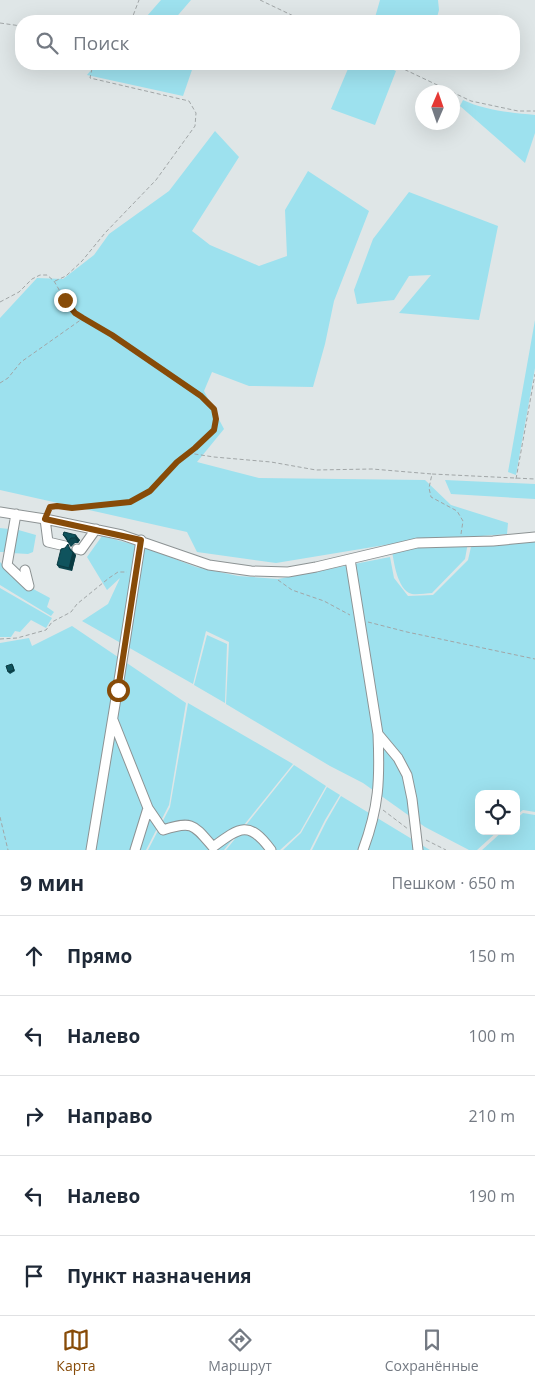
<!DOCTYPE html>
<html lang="ru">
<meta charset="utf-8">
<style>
body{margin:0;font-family:"Open Sans",sans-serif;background:#f6f6f7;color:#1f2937}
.controls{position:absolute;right:15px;bottom:15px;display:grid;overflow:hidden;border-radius:10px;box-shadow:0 5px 20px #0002}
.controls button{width:45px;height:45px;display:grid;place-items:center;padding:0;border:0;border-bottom:1px solid #e0e1e3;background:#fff;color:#1f2937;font:25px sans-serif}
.compass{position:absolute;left:415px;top:85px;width:45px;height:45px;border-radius:50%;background:#fff;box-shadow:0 5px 20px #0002;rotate:2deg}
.stop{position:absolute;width:15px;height:15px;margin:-11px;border:4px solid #874b08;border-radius:50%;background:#fff}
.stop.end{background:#874b08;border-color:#fff;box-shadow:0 1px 5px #0008}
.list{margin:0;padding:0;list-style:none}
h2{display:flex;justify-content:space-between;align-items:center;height:65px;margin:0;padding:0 20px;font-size:21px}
h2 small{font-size:16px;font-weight:400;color:#747a83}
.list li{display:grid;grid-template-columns:32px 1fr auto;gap:15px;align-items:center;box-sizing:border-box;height:80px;padding:0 20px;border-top:1px solid #e0e1e3}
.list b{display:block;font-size:19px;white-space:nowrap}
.list em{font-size:16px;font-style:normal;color:#747a83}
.icon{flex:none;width:28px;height:28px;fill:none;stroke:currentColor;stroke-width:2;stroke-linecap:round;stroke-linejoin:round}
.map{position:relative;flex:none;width:535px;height:850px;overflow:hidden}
.search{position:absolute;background:#fff;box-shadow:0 5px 20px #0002;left:15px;right:15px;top:15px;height:55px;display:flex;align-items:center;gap:12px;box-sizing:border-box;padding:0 18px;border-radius:20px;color:#747a83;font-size:19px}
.sheet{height:465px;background:#fff}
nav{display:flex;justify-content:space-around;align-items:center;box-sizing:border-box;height:70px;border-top:1px solid #e0e1e3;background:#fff;font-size:14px;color:#747a83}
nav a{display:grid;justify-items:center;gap:2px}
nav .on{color:#874b08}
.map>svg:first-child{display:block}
.green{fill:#9de1ee}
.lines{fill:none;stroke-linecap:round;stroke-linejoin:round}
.minor-casing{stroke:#8d9394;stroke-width:11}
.path{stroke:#a1a6a7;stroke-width:1;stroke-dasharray:4 2.5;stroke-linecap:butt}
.minor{stroke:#fff;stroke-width:9}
.wall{fill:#0d4750}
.shaded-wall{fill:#0a3a41}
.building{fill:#0f535d;stroke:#0a3a41}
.route{stroke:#874b08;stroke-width:6}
</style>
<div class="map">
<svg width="535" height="850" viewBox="0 0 535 850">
<rect width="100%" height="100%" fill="#dfe6e7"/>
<path class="green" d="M161,0H191L173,21H159L147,16Z
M380,0H438L439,10L436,21H374Z
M96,64H194L183,96L87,75Z
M350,64H381L396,71L375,125L331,109Z
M463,100C484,110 512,113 535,115V133L525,163L460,106Z
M215,131L239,157L192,231L210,245L259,266L287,256L285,210L308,171L369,211L334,301L325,344L313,387L249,386L212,372L204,391L224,429L197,462L259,478L425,480L451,505L508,523L507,534L469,537L465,559L432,593C426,593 418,595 412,594C396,590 393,556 391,544L276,563L197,552L187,532L0,490V318L37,278L63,279L94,255L109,234L169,191Z
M409,192L498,226L479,320L399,313L431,275L409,276L394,300L357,304L354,290L373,239Z
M535,320V368L516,475L508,472Z
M445,480L535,484V499L451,494Z
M0,528L9,529L5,552H0Z
M15,529L36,535L33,552L28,554L11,553Z
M102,536L146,548L196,567L238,576L278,579L390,557L394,578L408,596L433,595L468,560L471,547L535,541V812L523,810L516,815V794H479V831H498L477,850H469L425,827L363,783L330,766L226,704L229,642L206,631L193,684L82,621L108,604L120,578L107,590L87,557Z
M0,562L24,584L50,598L47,607L54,612L51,616L0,585Z
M0,588L52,618L46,628L31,620L20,632L15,631L11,637H0Z
M72,626L186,703L169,805L146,850H0V643L29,638L32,646Z
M207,635L227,644L225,703L194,685Z
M188,703L293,764L224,850H148L170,807Z
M294,765L326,786L300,832L280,850H226Z
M327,787L340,795L325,820L310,850H283L301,833Z
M341,796L430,850H312L326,822Z
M523,813L535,815V850H482L503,831H516V819Z"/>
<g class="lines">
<defs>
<path id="minor" d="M0,512L45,519L122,535L209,565L251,571L288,572L316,567L417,543L493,541L535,537
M16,514L7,565L29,586L25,570
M45,519L48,542L65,546
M77,549L81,550L96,529
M350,559L378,734L398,758L407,775L412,799L418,850
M113,720L148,808L163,830C193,820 194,825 213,847C240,827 249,820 271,850
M91,850L120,674L141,540
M135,850L148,808
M363,850C379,807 380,780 378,734"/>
</defs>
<use href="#minor" class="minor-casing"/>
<path class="path" d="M260,0L304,21
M131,21L139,0
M0,23L21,26
M393,64L471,101L518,111H535
M55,281L66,276L82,261L105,233L156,180L195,126L196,113L189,101L90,78L93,64
M0,302L19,292L32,279L40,275H47L54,281L65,300L75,313L112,335L201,396L214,409L215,419L214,430L177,462L150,491L130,502L72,508L57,506L50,507L48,511
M0,383L8,378L21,362L82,319
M188,453L214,457L271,462L316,470L372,469L432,474
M516,479L535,374
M461,534L463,521L457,511L431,497L429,488L432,474L535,479
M278,580L292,590L324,601L350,615
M368,622L407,632L535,659
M0,639L17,638L46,630L52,622L71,612L77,604L109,578L118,572H127
M383,810L408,829
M0,817L8,850
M426,840L446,850"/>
<use href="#minor" class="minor"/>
</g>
<path class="wall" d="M64,532L80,540L78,543H75L71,547L63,535Z
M71,548L72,551L76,555L72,571L59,568L57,565Z
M13,665L15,671L10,674L8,672Z"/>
<path class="shaded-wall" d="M76,535L80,540L78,543L75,538Z
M73,552L76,555L72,571L69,568Z"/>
<path class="building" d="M64,532L76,535L75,538H71L68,542L66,537L63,535Z
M68,544L70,550L73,552L69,568L57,565L61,549L65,548Z
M12,664L14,670L8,672L6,666Z"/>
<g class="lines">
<path class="route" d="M65,300L75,313L83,318L112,335L201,396L214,409L216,419L214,430L195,448L177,462L150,491L130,502L72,508L57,506L50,507L45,519L141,540L118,690"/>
</g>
</svg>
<div class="controls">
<button><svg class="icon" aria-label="locate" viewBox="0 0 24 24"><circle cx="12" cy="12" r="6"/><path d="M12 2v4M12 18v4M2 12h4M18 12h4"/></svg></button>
</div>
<svg class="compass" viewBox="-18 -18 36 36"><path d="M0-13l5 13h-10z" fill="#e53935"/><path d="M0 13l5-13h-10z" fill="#747a83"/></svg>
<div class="stop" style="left:118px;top:690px"></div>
<div class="stop end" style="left:65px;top:300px"></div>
<div class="search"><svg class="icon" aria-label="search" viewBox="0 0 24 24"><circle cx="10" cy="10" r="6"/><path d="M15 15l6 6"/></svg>Поиск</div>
</div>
<section class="sheet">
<h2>9 мин<small>Пешком · 650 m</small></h2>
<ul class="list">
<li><svg class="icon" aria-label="ahead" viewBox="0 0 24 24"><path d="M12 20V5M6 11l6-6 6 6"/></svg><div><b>Прямо</b></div><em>150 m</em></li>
<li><svg class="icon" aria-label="left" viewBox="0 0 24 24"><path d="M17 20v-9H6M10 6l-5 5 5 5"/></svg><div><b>Налево</b></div><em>100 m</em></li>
<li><svg class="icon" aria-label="right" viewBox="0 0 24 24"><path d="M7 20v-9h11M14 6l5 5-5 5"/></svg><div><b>Направо</b></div><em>210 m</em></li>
<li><svg class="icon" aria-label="left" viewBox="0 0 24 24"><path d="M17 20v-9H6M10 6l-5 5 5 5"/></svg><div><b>Налево</b></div><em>190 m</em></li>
<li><svg class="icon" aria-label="arrive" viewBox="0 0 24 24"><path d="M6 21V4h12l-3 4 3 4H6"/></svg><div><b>Пункт назначения</b></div></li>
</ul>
</section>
<nav>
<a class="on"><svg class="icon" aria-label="map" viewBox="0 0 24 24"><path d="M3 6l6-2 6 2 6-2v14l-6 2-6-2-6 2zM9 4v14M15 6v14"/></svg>Карта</a>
<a><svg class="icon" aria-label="directions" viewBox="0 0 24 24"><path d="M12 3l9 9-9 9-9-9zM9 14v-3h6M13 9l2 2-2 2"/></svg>Маршрут</a>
<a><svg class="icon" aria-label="saved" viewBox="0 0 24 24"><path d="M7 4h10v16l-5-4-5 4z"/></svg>Сохранённые</a>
</nav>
